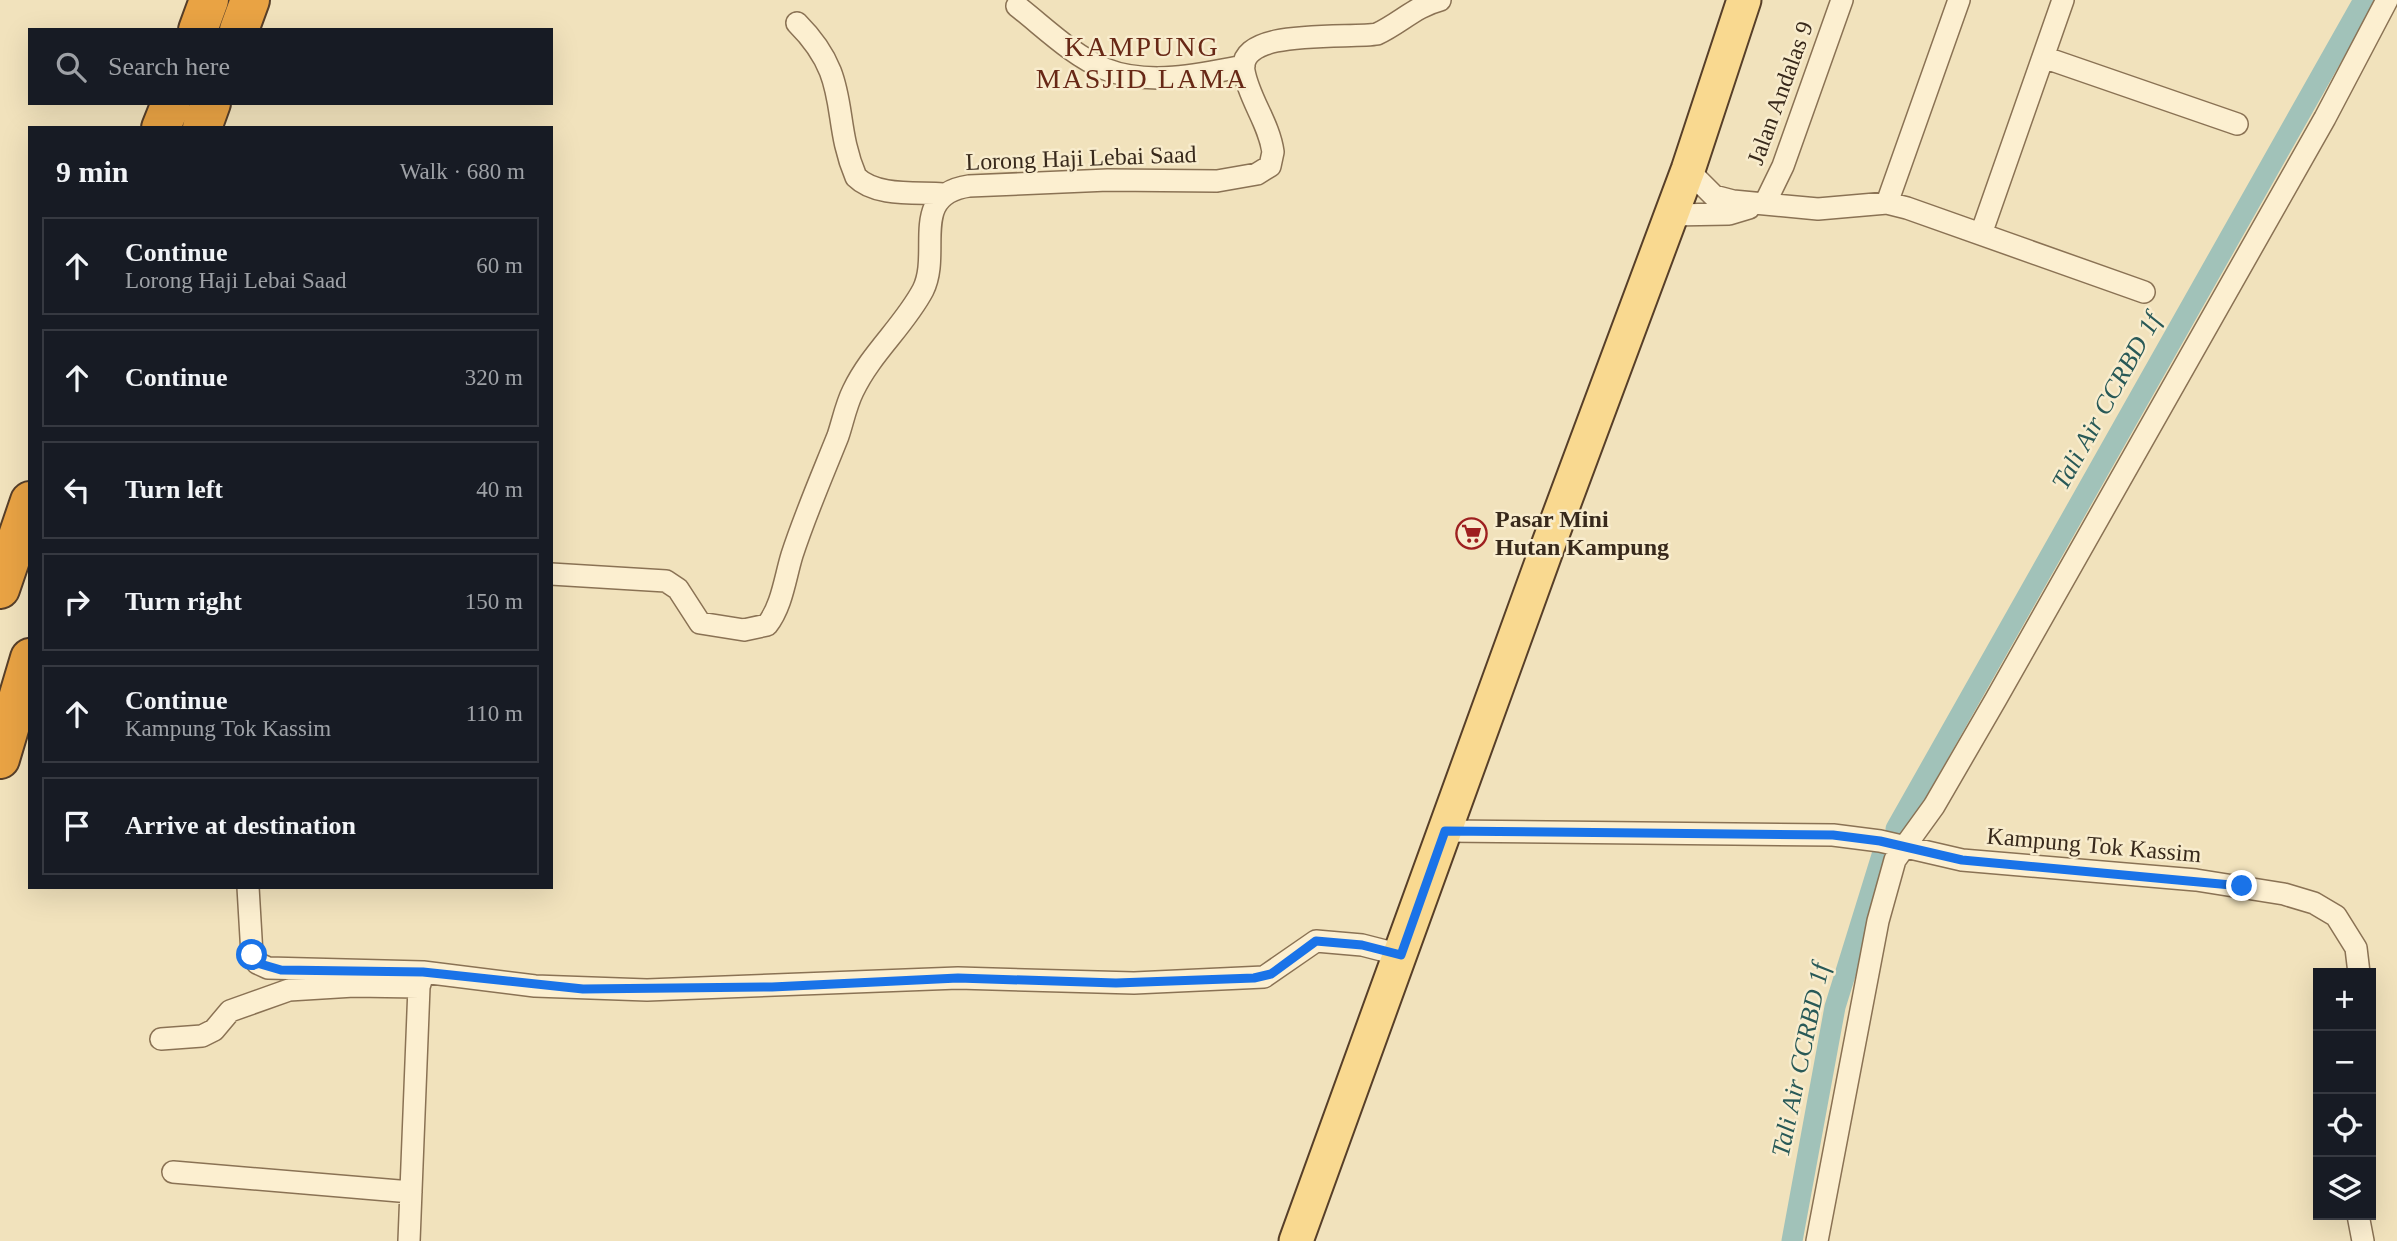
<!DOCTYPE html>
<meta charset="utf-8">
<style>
body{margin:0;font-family:Georgia,serif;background:#20242c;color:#f1f3f6}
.controls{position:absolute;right:21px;bottom:21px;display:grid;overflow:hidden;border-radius:0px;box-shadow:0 7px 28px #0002}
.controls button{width:63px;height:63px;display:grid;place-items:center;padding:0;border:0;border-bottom:2px solid #363941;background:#171b24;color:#f1f3f6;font:35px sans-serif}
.stop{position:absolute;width:21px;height:21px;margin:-16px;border:5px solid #1a73e8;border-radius:50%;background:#fff}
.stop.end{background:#1a73e8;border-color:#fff;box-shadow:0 2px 7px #0008}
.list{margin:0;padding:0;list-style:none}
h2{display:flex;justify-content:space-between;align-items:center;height:91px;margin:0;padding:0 28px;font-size:30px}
h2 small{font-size:23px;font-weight:400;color:#9ea1a6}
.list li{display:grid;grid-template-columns:46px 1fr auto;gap:21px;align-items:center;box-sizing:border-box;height:98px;margin:0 14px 14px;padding:0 14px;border:2px solid #363941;border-radius:0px}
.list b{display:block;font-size:26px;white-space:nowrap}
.list p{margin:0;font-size:23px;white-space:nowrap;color:#9ea1a6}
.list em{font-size:23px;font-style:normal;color:#9ea1a6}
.icon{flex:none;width:38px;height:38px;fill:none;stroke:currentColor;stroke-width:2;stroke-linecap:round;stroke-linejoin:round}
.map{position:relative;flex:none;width:2397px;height:1241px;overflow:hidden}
.search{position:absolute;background:#171b24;box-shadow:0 7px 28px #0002;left:28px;top:28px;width:525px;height:77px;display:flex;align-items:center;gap:18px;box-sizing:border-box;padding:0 24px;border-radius:0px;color:#9ea1a6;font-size:26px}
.panel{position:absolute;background:#171b24;box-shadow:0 7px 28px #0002;left:28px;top:126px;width:525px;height:763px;border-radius:0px}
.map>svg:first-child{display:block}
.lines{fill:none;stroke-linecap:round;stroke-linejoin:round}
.canal{stroke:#a1c2b9;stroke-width:21}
.street-casing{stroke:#8a7254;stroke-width:24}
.primary-casing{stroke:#573f29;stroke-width:37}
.highway-casing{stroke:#573f29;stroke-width:42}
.street{stroke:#fcefd0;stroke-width:21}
.primary{stroke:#f9d990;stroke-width:33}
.highway{stroke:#e9a344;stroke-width:38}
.route{stroke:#1a73e8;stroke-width:9}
.labels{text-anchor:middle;stroke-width:5;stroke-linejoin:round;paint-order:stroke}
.street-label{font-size:24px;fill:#38291b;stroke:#f8eccd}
.poi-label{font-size:24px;font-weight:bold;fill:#38291b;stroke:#f8eccd;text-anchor:start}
.water-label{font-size:26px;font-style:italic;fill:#285957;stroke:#f8eccd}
.quarter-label{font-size:28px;letter-spacing:2px;fill:#682816;stroke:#f8eccd}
</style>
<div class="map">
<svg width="2397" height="1241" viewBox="0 0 2397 1241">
<rect width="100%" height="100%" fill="#f1e2bc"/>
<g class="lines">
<path class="canal" d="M1896,829L2364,0
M1792,1241L1835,1007L1883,852"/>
<defs>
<path id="street" d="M1017,6C1044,27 1073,56 1105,69C1148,86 1200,75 1244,66
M797,23C853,79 830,116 856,177C876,197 917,192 943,194
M2043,57L2237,124
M1688,170L1714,196L1733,201L1818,209L1887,203L1907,208L2144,292
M1765,203L1783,166L1842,0
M1887,203L1959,0
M1670,215L1729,214L1749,208
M1981,234L2063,0
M551,574L666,581L678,589L700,623L744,630L767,625C782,606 785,578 792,555C805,515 822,476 838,436C843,421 846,405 853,391C871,353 904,326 923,290C942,252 908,195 969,186L1108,180L1217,181L1257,174L1270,166L1273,152C1269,123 1249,99 1244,71C1236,27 1349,39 1377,34C1399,24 1416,6 1440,0
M1445,831L1833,835L1880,841L1962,860L2196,880L2284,894L2314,903L2336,916L2356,948L2359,973
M248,887L252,955L257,963L268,968L423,972L535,986L647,990L958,978L1134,983L1264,977L1316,941L1362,945L1401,955
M161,1039L202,1036L214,1030L230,1011L289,990L354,986L419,987
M173,1172L411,1192
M2358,1215L2363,1241
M409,1241L419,987L423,974
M1817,1241L1878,921L1895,860L1934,806L1996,699L2325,118L2387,0"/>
<path id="primary" d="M1296,1241L1546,551L1688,170L1744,0"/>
<path id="highway" d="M198,30L209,0
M239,30L250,0
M161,128L171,103
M202,128L211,103
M0,589L30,501
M0,759L30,658"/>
</defs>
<use href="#street" class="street-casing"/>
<use href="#primary" class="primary-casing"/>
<use href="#highway" class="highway-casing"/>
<use href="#street" class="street"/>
<use href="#primary" class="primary"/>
<use href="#highway" class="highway"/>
</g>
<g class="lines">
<path class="route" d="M252,955L257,963L281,970L423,972L583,989L772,987L958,978L1116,983L1254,978L1271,974L1316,941L1362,945L1401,955L1445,831L1833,835L1880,841L1962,860L2242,886"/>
</g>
<defs>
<symbol id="supermarket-ring" viewBox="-11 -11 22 22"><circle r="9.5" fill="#f8eccd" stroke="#9e2020" stroke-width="1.5"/><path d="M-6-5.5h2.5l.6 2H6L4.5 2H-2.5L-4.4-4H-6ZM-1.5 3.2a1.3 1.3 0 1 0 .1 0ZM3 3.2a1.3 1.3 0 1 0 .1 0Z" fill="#9e2020"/></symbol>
</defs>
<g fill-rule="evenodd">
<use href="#supermarket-ring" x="1454" y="516" width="35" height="35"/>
</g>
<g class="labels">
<g class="street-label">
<text transform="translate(1780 93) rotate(-70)" y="8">Jalan Andalas 9</text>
<text transform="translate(1081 158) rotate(-2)" y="8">Lorong Haji Lebai Saad</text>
<text transform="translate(2094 845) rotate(5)" y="8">Kampung Tok Kassim</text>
</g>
<g class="poi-label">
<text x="1495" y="527">Pasar Mini<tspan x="1495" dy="28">Hutan Kampung</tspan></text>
</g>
<g class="water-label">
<text transform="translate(2106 401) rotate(-61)" y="9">Tali Air CCRBD 1f</text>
<text transform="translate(1800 1060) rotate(-78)" y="9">Tali Air CCRBD 1f</text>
</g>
<g class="quarter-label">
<text x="1142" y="56">KAMPUNG<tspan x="1142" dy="32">MASJID LAMA</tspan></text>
</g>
</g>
</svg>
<div class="controls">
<button>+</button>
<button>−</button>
<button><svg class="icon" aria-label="locate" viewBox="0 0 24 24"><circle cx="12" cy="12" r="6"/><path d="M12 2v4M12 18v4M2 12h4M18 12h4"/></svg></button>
<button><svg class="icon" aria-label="layers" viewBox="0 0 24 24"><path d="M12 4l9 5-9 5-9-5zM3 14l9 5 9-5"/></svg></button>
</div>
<div class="stop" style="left:252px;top:955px"></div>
<div class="stop end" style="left:2242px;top:886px"></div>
<div class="search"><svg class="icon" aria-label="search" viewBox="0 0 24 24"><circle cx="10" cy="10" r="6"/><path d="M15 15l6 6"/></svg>Search here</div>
<section class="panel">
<h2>9 min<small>Walk · 680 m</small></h2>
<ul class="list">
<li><svg class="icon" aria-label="ahead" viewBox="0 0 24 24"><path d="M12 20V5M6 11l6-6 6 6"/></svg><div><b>Continue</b><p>Lorong Haji Lebai Saad</p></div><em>60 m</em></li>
<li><svg class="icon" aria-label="ahead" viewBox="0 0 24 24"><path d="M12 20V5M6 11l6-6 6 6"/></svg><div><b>Continue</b></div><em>320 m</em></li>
<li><svg class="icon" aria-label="left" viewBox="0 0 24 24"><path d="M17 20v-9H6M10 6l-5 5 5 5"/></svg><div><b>Turn left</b></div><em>40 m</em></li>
<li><svg class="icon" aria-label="right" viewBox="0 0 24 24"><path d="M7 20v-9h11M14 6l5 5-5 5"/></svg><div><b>Turn right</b></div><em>150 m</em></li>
<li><svg class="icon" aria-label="ahead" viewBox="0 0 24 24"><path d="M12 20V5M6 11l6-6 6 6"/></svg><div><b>Continue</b><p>Kampung Tok Kassim</p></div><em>110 m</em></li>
<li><svg class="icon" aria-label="arrive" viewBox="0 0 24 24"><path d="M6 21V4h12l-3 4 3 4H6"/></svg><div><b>Arrive at destination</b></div></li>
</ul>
</section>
</div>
